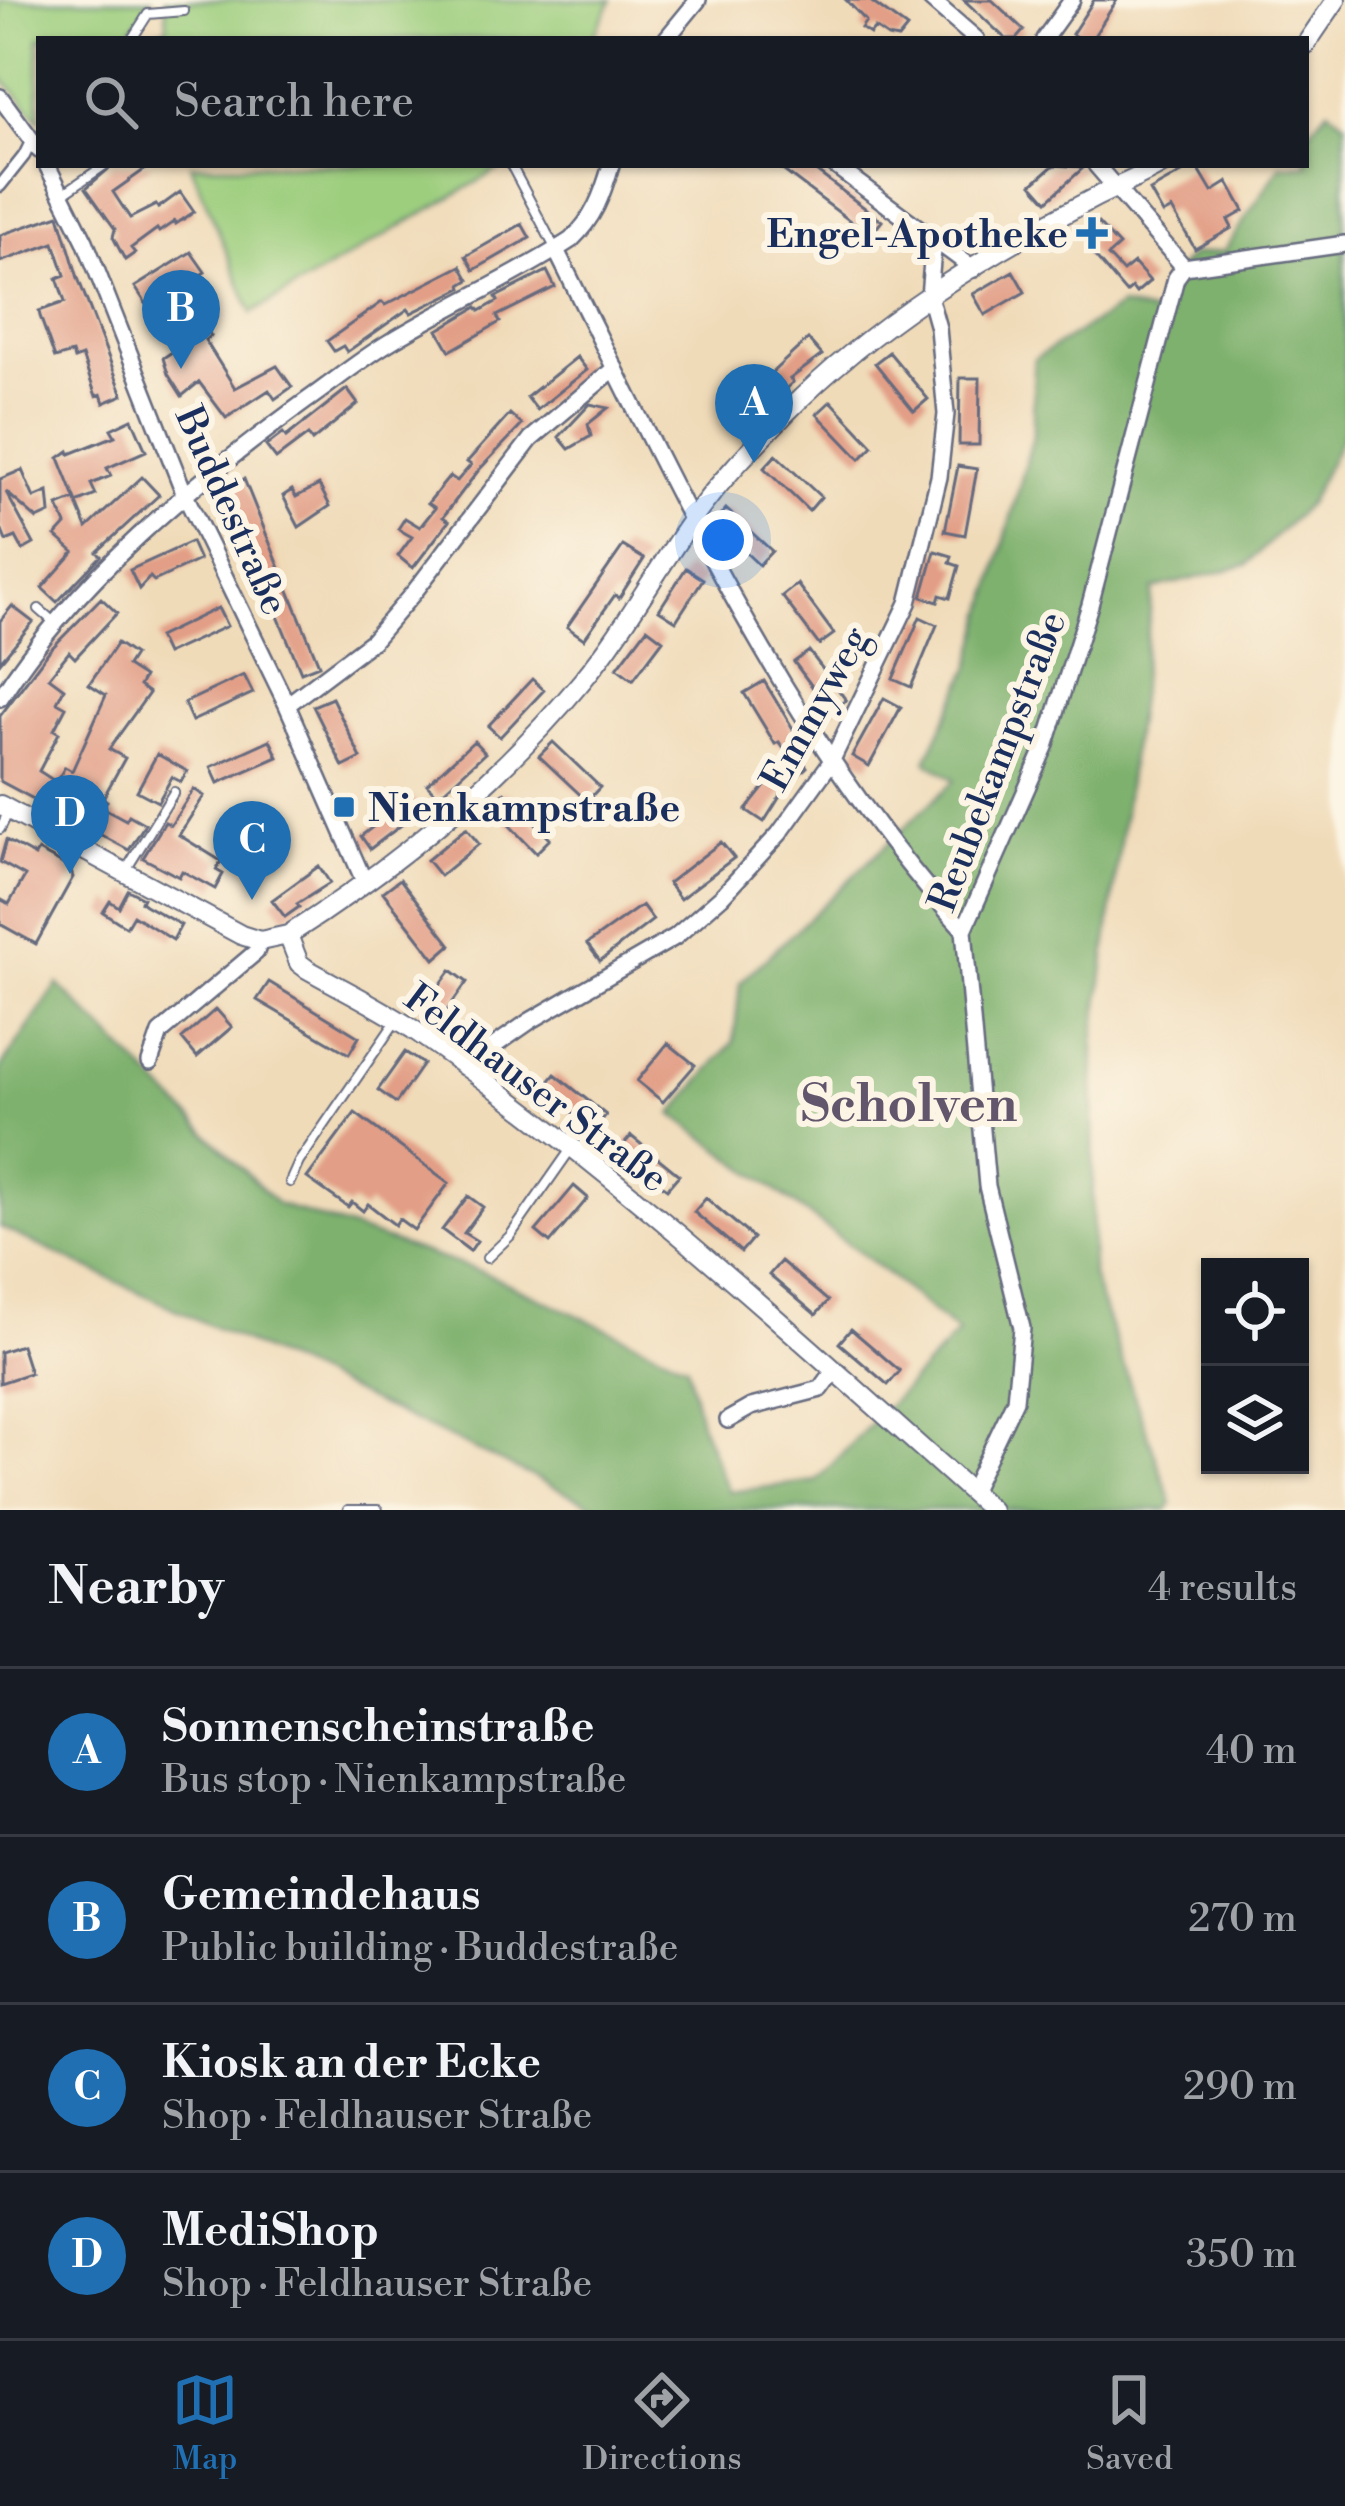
<!DOCTYPE html>
<meta charset="utf-8">
<style>
body{margin:0;font-family:"Libre Bodoni",serif;background:#242831;color:#f1f3f6}
.controls{position:absolute;right:36px;bottom:36px;display:grid;overflow:hidden;border-radius:0px;box-shadow:0 3px 9px #0004}
.controls button{width:108px;height:108px;display:grid;place-items:center;padding:0;border:0;border-bottom:3px solid #363941;background:#171b24;color:#f1f3f6;font:60px sans-serif}
.you{position:absolute;left:723px;top:540px;width:42px;height:42px;margin:-30px;border:9px solid #fff;border-radius:50%;background:#1a73e8;box-shadow:0 0 0 18px #1a73e833}
.badge{display:grid;place-items:center;width:78px;height:78px;border-radius:50%;background:#1f6fb2;color:#fff;font-size:39px;font-weight:700}
.pin{position:absolute;translate:-50% -99px;filter:drop-shadow(0 3px 6px #0008)}
.pin::after{content:'';position:absolute;top:63px;width:42px;height:36px;background:inherit;clip-path:polygon(0 0,100% 0,50% 100%)}
.list{margin:0;padding:0;list-style:none}
h2{display:flex;justify-content:space-between;align-items:center;height:156px;margin:0;padding:0 48px;font-size:51px}
h2 small{font-size:39px;font-weight:400;color:#9ea1a6}
.list li{display:grid;grid-template-columns:78px 1fr auto;gap:36px;align-items:center;box-sizing:border-box;height:168px;padding:0 48px;border-top:3px solid #363941}
.list b{display:block;font-size:45px;white-space:nowrap}
.list p{margin:0;font-size:39px;white-space:nowrap;color:#9ea1a6}
.list em{font-size:39px;font-style:normal;color:#9ea1a6}
.icon{flex:none;width:66px;height:66px;fill:none;stroke:currentColor;stroke-width:2;stroke-linecap:round;stroke-linejoin:round}
.map{position:relative;flex:none;width:1345px;height:1510px;overflow:hidden}
.search{position:absolute;background:#171b24;box-shadow:0 3px 9px #0004;left:36px;right:36px;top:36px;height:132px;display:flex;align-items:center;gap:30px;box-sizing:border-box;padding:0 42px;border-radius:0px;color:#9ea1a6;font-size:45px}
.sheet{height:828px;background:#171b24}
nav{display:flex;justify-content:space-around;align-items:center;box-sizing:border-box;height:168px;border-top:3px solid #363941;background:#171b24;font-size:33px;color:#9ea1a6}
nav a{display:grid;justify-items:center;gap:6px}
nav .on{color:#1f6fb2}
.map>svg:first-child{display:block}
.green{fill:#9dce7e;stroke:#5c7e6e;stroke-width:3}
.forest{fill:#7eb16d;stroke:#4c7066;stroke-width:3}
.building{fill:#e29e86}
.lines{fill:none;stroke-linecap:round;stroke-linejoin:round}
.service-casing{stroke:#666b7e;stroke-width:12}
.pedestrian-casing{stroke:#666b7e;stroke-width:15}
.minor-casing{stroke:#666b7e;stroke-width:20}
.tertiary-casing{stroke:#666b7e;stroke-width:22}
.service{stroke:#fff;stroke-width:8}
.pedestrian{stroke:#fff;stroke-width:10}
.minor{stroke:#fff;stroke-width:15}
.tertiary{stroke:#fff;stroke-width:18}
.poi-dot{fill:#1f6fb2;stroke:#fcf5e5;stroke-width:4.5}
.labels{text-anchor:middle;stroke-width:12;stroke-linejoin:round;paint-order:stroke}
.poi-label{font-size:39px;font-weight:bold;fill:#1b2f5e;stroke:#fcf5e5;text-anchor:end}
.street-label{font-size:39px;fill:#1b2f5e;stroke:#fcf5e5}
.district-label{font-size:51px;font-weight:bold;fill:#61566c;stroke:#fcf5e5}
</style>
<div class="map">
<svg width="1345" height="1510" viewBox="0 0 1345 1510">
<rect width="100%" height="100%" fill="#fcf5e5"/>
<filter id="ink" filterUnits="userSpaceOnUse"><feTurbulence type="fractalNoise" baseFrequency=".00833" numOctaves="2"/><feDisplacementMap in="SourceGraphic" scale="24" xChannelSelector="R" yChannelSelector="G"/><feConvolveMatrix kernelMatrix="1 2 1 2 8 2 1 2 1" color-interpolation-filters="sRGB"/></filter>
<filter id="wash" filterUnits="userSpaceOnUse"><feTurbulence type="fractalNoise" baseFrequency=".004" numOctaves="4" result="noise"/><feDisplacementMap in="SourceGraphic" scale="48" xChannelSelector="R" yChannelSelector="G"/><feGaussianBlur stdDeviation="2.7" result="paint"/><feColorMatrix in="noise" values="0 0 0 0 0 0 0 0 0 0 0 0 0 0 0 0 0 1.4 0 .05"/><feComposite in="paint" operator="in"/></filter>
<g filter="url(#wash)">
<rect width="100%" height="100%" fill="#f0dbb9"/>
<path class="green" d="M0,0H151L125,39H39V120L0,75Z
M165,0H612L592,39H139L167,28Z
M191,165H506L252,313Z"/>
<path class="forest" d="M1328,109L1345,122V431L1309,502L1247,565L1153,589L1094,1043L1092,1276L1172,1503L1167,1510H604L0,1227V1069L58,984L277,1204L482,1272L687,1365L700,1422L729,1492L816,1481L958,1333L879,1267L673,1114L734,1041L740,983L955,780L926,761L971,666L1033,436L1034,359L1121,306L1162,316L1171,277L1191,255L1224,251L1281,165H1306V135Z"/>
<g id="blocks">
<path class="building" d="M846,0H869L907,28L898,39L888,37L875,28L870,34L861,28L866,21Z
M964,0H992L1024,30L1016,39H1006Z
M1094,0H1117L1092,39H1079L1072,34Z
M113,165H151L113,192L130,218L156,205L158,208L180,192L194,212L176,224L175,221L159,232L157,229L131,248L135,253L125,260L113,237L115,229L86,188Z
M776,165H808L882,221L870,236Z
M1054,165L1084,167L1047,201L1032,184Z
M1196,165L1212,192L1228,182L1244,211L1228,220L1232,228L1195,249L1172,209L1163,214L1150,191Z
M59,215L78,278L123,395L104,403L101,394L96,396L82,356L74,359L72,353L55,358L40,316L39,311L65,302L57,278L65,275L54,243L0,262V235Z
M1098,223L1119,246L1108,256L1123,272L1134,263L1150,281L1136,293L1132,288L1126,293L1087,247L1091,243L1084,235Z
M522,224L530,238L474,270L466,256Z
M191,252L205,272L182,287L179,283L147,305L135,287Z
M461,266L469,280L461,285L462,288L411,313L408,309L347,352L343,346L334,351L327,341L382,302L385,305Z
M547,271L555,287L497,316L500,322L450,351L438,330L477,307L480,311L498,301L496,297Z
M1013,271L1025,292L985,315L973,294Z
M195,312L211,336L205,340L235,388L277,366L292,387L275,399L269,390L226,418L199,382L182,396L168,374L163,358L181,346L170,330Z
M808,339L822,355L790,379L793,382L781,393L765,379Z
M889,352L928,399L914,411L875,363Z
M577,357L587,370L537,410L527,397Z
M960,378H980L979,445H959Z
M347,389L358,404L312,441L308,435L276,459L266,446L283,433L286,437Z
M831,401L873,446L860,459L817,414Z
M590,404L608,408L588,424L591,436L569,449L559,437Z
M510,414L522,425L478,471L443,517L449,521L413,568L410,566L398,556L412,537L398,529L405,518L420,527L435,508L428,503L450,476L457,481L471,465L467,462Z
M132,419L146,451L107,468L111,476L91,484L96,495L77,503L59,458L69,451L70,454L115,436L111,429Z
M776,455L821,497L809,511L764,468Z
M958,466L977,469L965,535L945,531Z
M22,470L34,498L48,492L50,513L37,519L6,492L34,544L23,550L16,537L6,541L0,526V479Z
M142,477L159,495L97,552L101,556L57,602L42,588L74,552L56,536L66,525L58,506L75,499L87,528Z
M244,479L319,665L301,672L225,487Z
M319,485L330,506L299,527L283,496L292,490L296,497Z
M726,509L772,551L759,565L714,523Z
M191,542L199,560L154,581L150,577L139,589L130,570Z
M623,546L644,559L619,598L615,595L584,639L567,627Z
M935,551L952,556L950,563L959,566L950,598L940,595L938,602L922,597Z
M686,568L703,579L676,621L659,610Z
M797,584L834,634L819,645L782,596Z
M101,598L117,613L75,658L69,652L49,677L64,688L57,702L66,707L54,730L59,733L39,771L56,782L65,767L72,771L106,695L89,684L117,643L134,655L127,666L144,677L139,686L149,693L109,749L125,758L103,798L107,801L102,807L126,820L129,815L145,824L129,850L0,781V716L49,651Z
M12,606L33,622L0,662V621Z
M218,608L227,626L166,654L158,637Z
M920,617L937,625L911,687L893,679Z
M647,628L663,640L633,680L617,668Z
M809,651L846,700L831,712L794,662Z
M244,675L253,693L192,721L184,703Z
M532,679L544,690L500,737L488,726Z
M764,681L795,732L790,739L807,767L786,787L764,822L746,810L789,756L779,742L775,744L744,693Z
M332,698L361,758L343,767L313,706Z
M884,698L901,707L869,766L852,756Z
M270,740L278,757L218,783L211,767Z
M474,741L485,753L438,796L427,784Z
M553,742L600,787L587,801L539,756Z
M157,754L187,771L181,782L172,777L158,802L137,791Z
M194,789L204,796L179,835L221,861L216,870L223,874L215,889L182,871L179,877L143,858L165,822L171,825Z
M505,792L550,839L536,853L490,805Z
M411,797L421,810L370,849L361,836Z
M466,828L479,844L440,876L427,860Z
M6,840L35,856L38,851L70,868L73,877L36,944L0,924V899L9,904L25,876L0,862Z
M721,842L734,858L680,899L668,883Z
M319,866L330,883L297,904L299,907L285,917L272,900Z
M400,879L451,945L435,959L383,892Z
M128,890L143,898L141,902L145,905L181,925L173,940L133,915L126,927L103,912L110,901L119,907Z
M642,905L653,920L600,961L587,944Z
M451,970L467,982L441,1019L424,1007Z
M269,982L359,1037L349,1054L257,1000Z
M216,1009L232,1027L197,1057L182,1039Z
M668,1043L695,1065L663,1102L637,1081Z
M405,1052L423,1064L396,1103L378,1090Z
M555,1074L606,1115L594,1130L543,1089Z
M355,1113L449,1183L414,1230L399,1219L395,1225L368,1204L363,1211L352,1202L348,1207L307,1178Z
M631,1136L679,1175L667,1189L619,1150Z
M574,1186L588,1198L550,1243L536,1231Z
M468,1196L483,1207L464,1233L477,1241L470,1251L442,1230Z
M706,1198L753,1238L741,1252L694,1212Z
M781,1261L828,1301L816,1315L769,1275Z
M851,1329L900,1371L888,1385L839,1343Z
M21,1345L30,1373L0,1383V1352Z"/>
</g>
</g>
<g filter="url(#ink)">
<use href="#blocks" fill-opacity="0" stroke="#666b7e" stroke-width="3"/>
<g class="lines">
<defs>
<path id="service" d="M132,39L148,14L184,11
M511,165L555,248
M64,193L105,165
M39,609L55,623
M0,829L9,811
M126,870L174,792
M290,1182L299,1162L396,1021
M487,1258L510,1236L571,1149
M348,1510H378"/>
<path id="pedestrian" d="M0,186L24,156L33,138"/>
<path id="minor" d="M931,0L976,39
M666,39L698,0
M1044,39L1072,0
M0,97L39,150
M47,165L85,241L185,495L287,705L364,881
M834,165L974,269
M1096,165L1184,267
M556,250C674,485 785,734 964,930
M1184,267L1345,244
M0,698C77,578 192,484 306,401C333,382 360,360 388,343C448,306 513,278 571,240C594,218 602,196 611,165
M287,705L372,641L415,591L531,439L615,368
M150,1062L160,1033L256,952L260,941
M464,1067L530,1021L675,937L722,896L779,834L831,762L908,603L939,477L946,414L938,328L929,296L934,239
M728,1420L751,1407L821,1389L834,1371
M971,1492L1015,1400L1022,1328L987,1186L964,930L1045,747L1090,605L1176,278L1184,267"/>
<path id="tertiary" d="M1306,44L1336,0
M0,805L241,935L260,941L288,935C396,866 500,780 582,681C625,629 656,570 695,516C721,479 753,447 785,414C873,324 985,255 1096,197C1118,186 1140,177 1161,165
M288,935L299,963L307,969C344,990 382,1008 417,1032C622,1174 806,1345 991,1510"/>
</defs>
<use href="#service" class="service-casing"/>
<use href="#pedestrian" class="pedestrian-casing"/>
<use href="#minor" class="minor-casing"/>
<use href="#tertiary" class="tertiary-casing"/>
<use href="#service" class="service"/>
<use href="#pedestrian" class="pedestrian"/>
<use href="#minor" class="minor"/>
<use href="#tertiary" class="tertiary"/>
</g>
</g>
<g class="poi-dot">
<path d="M1086 215h12v12h12v12h-12v12h-12v-12h-12v-12h12z"/>
<rect x="332" y="795" width="24" height="24" rx="6"/>
</g>
<g class="labels">
<g class="poi-label">
<text x="1068" y="247">Engel-Apotheke</text>
<text x="368" y="821" text-anchor="start">Nienkampstraße</text>
</g>
<g class="street-label">
<text transform="translate(233 510) rotate(66)" y="14">Buddestraße</text>
<text transform="translate(814 708) rotate(-61)" y="14">Emmyweg</text>
<text transform="translate(996 761) rotate(-69)" y="14">Reubekampstraße</text>
<text transform="translate(537 1087) rotate(37)" y="14">Feldhauser Straße</text>
</g>
<g class="district-label">
<text x="909" y="1121">Scholven</text>
</g>
</g>
</svg>
<div class="controls">
<button><svg class="icon" aria-label="locate" viewBox="0 0 24 24"><circle cx="12" cy="12" r="6"/><path d="M12 2v4M12 18v4M2 12h4M18 12h4"/></svg></button>
<button><svg class="icon" aria-label="layers" viewBox="0 0 24 24"><path d="M12 4l9 5-9 5-9-5zM3 14l9 5 9-5"/></svg></button>
</div>
<div class="you"></div>
<div class="pin badge" style="left:754px;top:463px">A</div>
<div class="pin badge" style="left:181px;top:369px">B</div>
<div class="pin badge" style="left:252px;top:900px">C</div>
<div class="pin badge" style="left:70px;top:874px">D</div>
<div class="search"><svg class="icon" aria-label="search" viewBox="0 0 24 24"><circle cx="10" cy="10" r="6"/><path d="M15 15l6 6"/></svg>Search here</div>
</div>
<section class="sheet">
<h2>Nearby<small>4 results</small></h2>
<ul class="list">
<li><span class="badge">A</span><div><b>Sonnenscheinstraße</b><p>Bus stop · Nienkampstraße</p></div><em>40 m</em></li>
<li><span class="badge">B</span><div><b>Gemeindehaus</b><p>Public building · Buddestraße</p></div><em>270 m</em></li>
<li><span class="badge">C</span><div><b>Kiosk an der Ecke</b><p>Shop · Feldhauser Straße</p></div><em>290 m</em></li>
<li><span class="badge">D</span><div><b>MediShop</b><p>Shop · Feldhauser Straße</p></div><em>350 m</em></li>
</ul>
</section>
<nav>
<a class="on"><svg class="icon" aria-label="map" viewBox="0 0 24 24"><path d="M3 6l6-2 6 2 6-2v14l-6 2-6-2-6 2zM9 4v14M15 6v14"/></svg>Map</a>
<a><svg class="icon" aria-label="directions" viewBox="0 0 24 24"><path d="M12 3l9 9-9 9-9-9zM9 14v-3h6M13 9l2 2-2 2"/></svg>Directions</a>
<a><svg class="icon" aria-label="saved" viewBox="0 0 24 24"><path d="M7 4h10v16l-5-4-5 4z"/></svg>Saved</a>
</nav>
